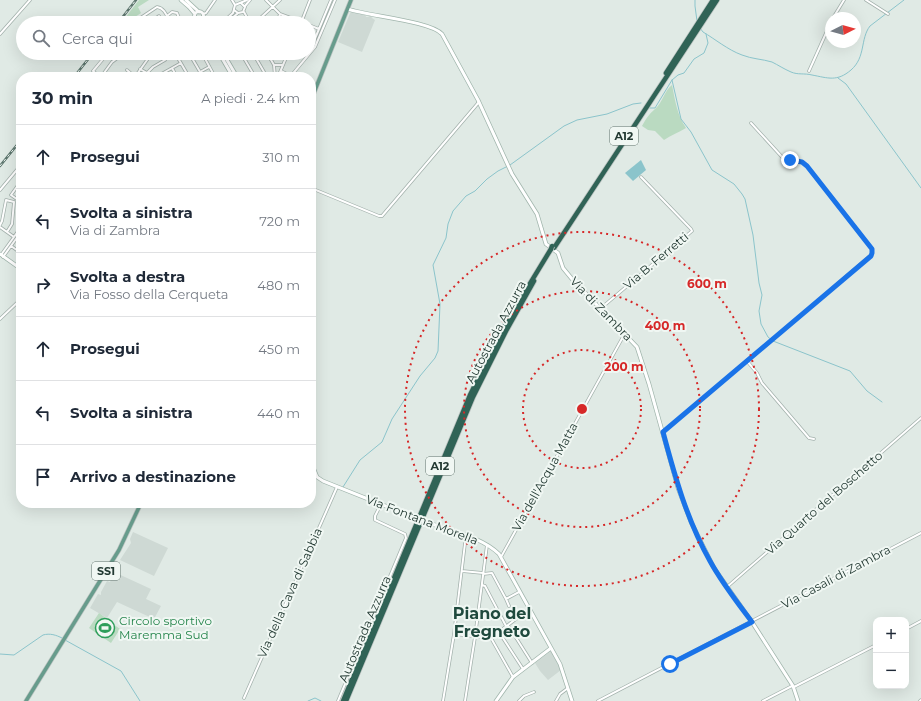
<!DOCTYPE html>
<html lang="it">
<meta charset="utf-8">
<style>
body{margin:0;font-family:Montserrat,sans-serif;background:#f2f2f3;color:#1f2937}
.controls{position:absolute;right:12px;bottom:12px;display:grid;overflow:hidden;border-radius:8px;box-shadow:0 4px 16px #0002}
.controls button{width:36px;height:36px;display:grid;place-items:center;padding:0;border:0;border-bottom:1px solid #e0e1e3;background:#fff;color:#1f2937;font:20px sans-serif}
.compass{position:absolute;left:825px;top:12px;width:36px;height:36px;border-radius:50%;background:#fff;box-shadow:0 4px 16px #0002;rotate:84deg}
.stop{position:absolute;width:12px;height:12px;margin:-9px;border:3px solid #1a73e8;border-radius:50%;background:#fff}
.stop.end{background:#1a73e8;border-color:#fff;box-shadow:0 1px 4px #0008}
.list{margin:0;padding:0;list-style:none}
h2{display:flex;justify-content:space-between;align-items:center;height:52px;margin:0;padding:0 16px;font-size:17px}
h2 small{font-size:13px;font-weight:400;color:#747a83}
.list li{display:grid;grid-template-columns:26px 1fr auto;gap:12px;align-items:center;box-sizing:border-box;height:64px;padding:0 16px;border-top:1px solid #e0e1e3}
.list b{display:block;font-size:15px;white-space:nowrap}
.list p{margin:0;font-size:13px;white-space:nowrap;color:#747a83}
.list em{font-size:13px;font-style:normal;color:#747a83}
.icon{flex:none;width:22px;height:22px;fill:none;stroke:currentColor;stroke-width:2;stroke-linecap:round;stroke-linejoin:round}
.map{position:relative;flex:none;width:921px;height:701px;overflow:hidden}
.search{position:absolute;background:#fff;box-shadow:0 4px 16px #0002;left:16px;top:16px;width:300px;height:44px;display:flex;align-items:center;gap:10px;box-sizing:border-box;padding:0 14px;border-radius:22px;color:#747a83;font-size:15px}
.panel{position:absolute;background:#fff;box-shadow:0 4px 16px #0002;left:16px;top:72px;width:300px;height:436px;border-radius:16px}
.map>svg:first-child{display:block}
.built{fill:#ced9d4}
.green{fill:#badac1}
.water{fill:#8bc4cb}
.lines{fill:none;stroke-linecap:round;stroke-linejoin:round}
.stream{stroke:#8bc4cb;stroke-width:1}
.street-casing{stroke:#a3b1ac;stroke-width:3.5}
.secondary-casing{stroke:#a0b5ac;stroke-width:4.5}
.primary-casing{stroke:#bdc4c2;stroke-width:5}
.highway-casing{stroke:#bdc4c2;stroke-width:6}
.street{stroke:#fff;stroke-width:2}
.secondary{stroke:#fff;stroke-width:3}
.primary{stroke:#679c8c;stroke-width:3.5}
.highway{stroke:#306356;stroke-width:4.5}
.rail-casing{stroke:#5c756d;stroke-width:2.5}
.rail{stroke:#f0f7f3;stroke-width:1;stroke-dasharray:3;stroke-linecap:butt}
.secondary-bridge-casing{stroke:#a0b5ac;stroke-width:4.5;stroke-linecap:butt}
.highway-bridge-casing{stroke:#bdc4c2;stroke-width:6;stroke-linecap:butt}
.secondary-bridge{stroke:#fff;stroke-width:3}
.highway-bridge{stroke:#306356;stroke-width:4.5}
.route{stroke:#1a73e8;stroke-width:5}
.ring{fill:none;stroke:#d62828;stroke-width:2;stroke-dasharray:2 4}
.labels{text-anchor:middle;stroke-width:4;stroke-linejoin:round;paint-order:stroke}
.shield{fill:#f0f7f3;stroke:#60726c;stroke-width:1}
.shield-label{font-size:11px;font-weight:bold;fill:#223932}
.street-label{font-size:12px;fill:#223932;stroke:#f0f7f3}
.leisure-label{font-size:12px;fill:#27864d;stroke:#f0f7f3;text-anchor:start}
.district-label{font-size:16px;font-weight:bold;fill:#1f493d;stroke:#f0f7f3}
.centre{fill:#d62828;stroke:#f0f7f3;stroke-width:2}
.ring-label{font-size:12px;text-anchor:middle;font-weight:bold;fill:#d62828;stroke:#f0f7f3;stroke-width:4;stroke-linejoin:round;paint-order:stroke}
</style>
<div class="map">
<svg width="921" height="701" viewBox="0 0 921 701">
<rect width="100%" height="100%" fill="#e0eae5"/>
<path class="built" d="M351,11L362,14L363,15L365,14L366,17H368L370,15L372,18L375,20L362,52L338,42Z
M133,532L168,548L154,576L120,560L131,543L130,539Z
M114,572L151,589L146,599L161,606L154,619L117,602L107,618L90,608L98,594L101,595V592L107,581L110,582Z
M551,651L561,670L548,680L540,671L535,663Z"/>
<path class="green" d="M139,0H149L138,7L141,13L132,19L129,23H121Z
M672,85C675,100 677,115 686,128C678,133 671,135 664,140L655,131L648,130L642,126C646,119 649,114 655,109C663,102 664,91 672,85Z
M99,613C107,618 112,624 120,629L111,643L89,628Z"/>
<path class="water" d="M641,160L646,170L633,181L625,173Z"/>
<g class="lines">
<path class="stream" d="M695,0V6L697,21
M700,28L703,32C715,39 728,50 742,55C752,59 762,59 772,62C778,65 784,69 791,72C798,75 804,73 812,75C828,78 837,82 851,70C866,57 860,39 870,26L904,0
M838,78L846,84L921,188
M672,80L681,119L691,132L712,170L734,184L742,194L745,199L753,235L759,283L762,295L759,311L761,324L768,337L773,341L850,371L867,391L882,402
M650,108H655L672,80L678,75L684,73L694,59L704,53L708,43L706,34
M343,487L360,460L382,442L392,419L420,376L435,358L438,351L440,304L433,265L446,238L448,224L453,211L466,196L475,191L487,179L498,171L510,165L564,126L577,120L607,114L633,104L641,103
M65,640L121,671L140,701
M0,654L14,655L43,635C50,633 56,635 62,638
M308,701L315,698L321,701"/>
<defs>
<path id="street" d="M232,0L235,5
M266,0L280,14L304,23
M866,0L888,14
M235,5L247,0
M245,6L250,0
M234,10L238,13L243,12L245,7L241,3
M244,12L250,23
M203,14L206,13L215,0
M167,16L172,12L177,13L180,20
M833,18L844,0
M204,20L208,23
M133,23L157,7C164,8 166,14 169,20L166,23
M149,23L159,16L164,23
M196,23L197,20
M200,23L201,22
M222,23L233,13L235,5
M226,23L237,14
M255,23L280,0
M277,23L280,14
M301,23L310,0
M309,25L319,29
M0,34L30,0
M175,53L189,77
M189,53L203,77
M202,53L215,77
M241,53L255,77
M253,53L264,72
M267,53L274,65L275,77
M309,53L331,0
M135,56L140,53
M275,65H283
M172,68L177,77
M140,69L147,73L153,67L165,60
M127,70L135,77
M281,71L291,76
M809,71L831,22
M200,72L209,67
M100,77L93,71L108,53
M101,77L112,62L124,53
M135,77L152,53
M156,77L181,63
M278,77L288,53
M290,77L315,47L335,0
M21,181L11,195L21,202
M311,188L379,216H382L479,102
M0,190L21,165
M0,225L2,221L6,200L14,202L12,224L7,232
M0,227L14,237L21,227
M16,239L21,242
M11,246L21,253
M1,255L14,237
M3,257L21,232
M600,309L692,231L691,229L641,177
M0,319L21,299
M747,361L757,373L762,383L809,438L814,439
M663,432L819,300L872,254V249L807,166L802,162L782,157L751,123
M501,557L624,335
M462,571L483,573
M483,574L492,573L506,599L519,592
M482,585L485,586L506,626
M727,587L921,418
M506,599L509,606
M508,625L532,663
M906,629L921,621
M499,632L523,669
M454,634L491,638L529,609
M491,638L513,677
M794,687L876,645
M244,698L337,487
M338,701L406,538L405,534L375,520V516L381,504
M443,701L454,634L466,535
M465,701L475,637L487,545
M519,701L524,696L534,692
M556,701L560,694L568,688
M598,701L921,533
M763,701L792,686
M920,701L921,700"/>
<path id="secondary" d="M181,0L189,7L195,14
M186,0L199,12
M348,9C368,16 430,21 442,34L478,100L512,174L537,214L546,244L558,253L563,268L572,279L637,347L649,384L678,488L691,522L714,568L752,622L793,686L798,701
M194.5 16a4.5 4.5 0 1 1 9 0a4.5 4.5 0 1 1-9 0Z
M219,53L233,77
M223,53L237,77
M0,254L21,269
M311,462L317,477L323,481L413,517
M427,522C449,531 481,536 499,554L560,664L572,701
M496,701L513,677L551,648"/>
<path id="primary" d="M311,100L351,0
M26,701L119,550L141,503"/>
<path id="highway" d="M666,73L713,0
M554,248L717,0
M343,701L470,395L506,323L551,249
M346,701L473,397L506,331L534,281"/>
</defs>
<use href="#street" class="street-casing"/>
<use href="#secondary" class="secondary-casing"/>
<use href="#primary" class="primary-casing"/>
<use href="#highway" class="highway-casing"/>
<use href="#street" class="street"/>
<use href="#secondary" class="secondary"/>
<use href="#primary" class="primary"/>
<use href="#highway" class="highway"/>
<defs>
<path id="rail" d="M118,23L136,0
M74,77L93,53
M0,166L21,140"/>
</defs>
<use href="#rail" class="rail-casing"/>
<use href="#rail" class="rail"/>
<defs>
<path id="secondary-bridge" d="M413,517L427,522"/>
<path id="highway-bridge" d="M551,249L552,246"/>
</defs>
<use href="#secondary-bridge" class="secondary-bridge-casing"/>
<use href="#highway-bridge" class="highway-bridge-casing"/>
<use href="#secondary-bridge" class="secondary-bridge"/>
<use href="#highway-bridge" class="highway-bridge"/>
</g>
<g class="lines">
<path class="route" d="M670,664L752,622C737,602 722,583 710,561C687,520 675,477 663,432L871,256L872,253V249L807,166L802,162L790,160"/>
</g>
<g class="ring">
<circle cx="582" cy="409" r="59"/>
<circle cx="582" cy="409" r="118"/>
<circle cx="582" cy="409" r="177"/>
</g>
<defs>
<symbol id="stadium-ring" viewBox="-11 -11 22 22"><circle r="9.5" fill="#f0f7f3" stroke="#2e9e5b" stroke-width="1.5"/><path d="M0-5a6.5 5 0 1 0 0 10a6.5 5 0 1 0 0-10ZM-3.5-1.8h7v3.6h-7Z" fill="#2e9e5b"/></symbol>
</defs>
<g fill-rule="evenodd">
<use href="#stadium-ring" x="94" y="617" width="22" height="22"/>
</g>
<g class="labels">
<g class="shield">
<rect x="610" y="127" width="28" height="18" rx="3"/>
<rect x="426" y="457" width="28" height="18" rx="3"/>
<rect x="92" y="562" width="28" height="18" rx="3"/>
</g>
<g class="shield-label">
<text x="624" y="140">A12</text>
<text x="440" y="470">A12</text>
<text x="106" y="575">SS1</text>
</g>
<g class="street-label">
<text transform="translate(656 261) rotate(-40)" y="4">Via B. Ferretti</text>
<text transform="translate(601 309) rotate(46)" y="4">Via di Zambra</text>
<text transform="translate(496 332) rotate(-62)" y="4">Autostrada Azzurra</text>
<text transform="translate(545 477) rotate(-61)" y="4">Via dell'Acqua Matta</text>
<text transform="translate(824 503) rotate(-41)" y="4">Via Quarto del Boschetto</text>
<text transform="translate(422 520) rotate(21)" y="4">Via Fontana Morella</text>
<text transform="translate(836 577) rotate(-28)" y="4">Via Casali di Zambra</text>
<text transform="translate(290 593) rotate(-66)" y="4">Via della Cava di Sabbia</text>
<text transform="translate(365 629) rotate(-67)" y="4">Autostrada Azzurra</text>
</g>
<g class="leisure-label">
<text x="119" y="625">Circolo sportivo<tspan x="119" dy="14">Maremma Sud</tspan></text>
</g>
<g class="district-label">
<text x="492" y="619">Piano del<tspan x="492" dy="18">Fregneto</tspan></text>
</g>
</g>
<circle cx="582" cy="409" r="6" class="centre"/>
<g class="ring-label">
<text x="707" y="288">600 m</text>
<text x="665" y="330">400 m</text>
<text x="624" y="371">200 m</text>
</g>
</svg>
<div class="controls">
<button>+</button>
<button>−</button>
</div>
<svg class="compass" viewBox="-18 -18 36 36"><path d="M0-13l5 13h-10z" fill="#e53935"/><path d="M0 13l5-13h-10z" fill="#747a83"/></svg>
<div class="stop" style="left:670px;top:664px"></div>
<div class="stop end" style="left:790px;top:160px"></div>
<div class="search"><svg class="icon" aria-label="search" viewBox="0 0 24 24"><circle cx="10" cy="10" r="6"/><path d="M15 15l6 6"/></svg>Cerca qui</div>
<section class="panel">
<h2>30 min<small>A piedi · 2.4 km</small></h2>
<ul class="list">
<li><svg class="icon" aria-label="ahead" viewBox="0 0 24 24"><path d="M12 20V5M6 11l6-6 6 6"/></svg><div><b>Prosegui</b></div><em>310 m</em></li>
<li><svg class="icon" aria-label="left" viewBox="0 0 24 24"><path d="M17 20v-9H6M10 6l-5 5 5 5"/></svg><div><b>Svolta a sinistra</b><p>Via di Zambra</p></div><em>720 m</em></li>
<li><svg class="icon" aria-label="right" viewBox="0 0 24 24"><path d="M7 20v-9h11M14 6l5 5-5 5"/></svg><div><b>Svolta a destra</b><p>Via Fosso della Cerqueta</p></div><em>480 m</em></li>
<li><svg class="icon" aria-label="ahead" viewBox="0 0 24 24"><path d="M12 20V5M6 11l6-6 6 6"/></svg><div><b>Prosegui</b></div><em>450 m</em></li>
<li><svg class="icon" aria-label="left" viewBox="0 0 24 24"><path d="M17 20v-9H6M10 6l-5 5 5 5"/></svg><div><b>Svolta a sinistra</b></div><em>440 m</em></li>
<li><svg class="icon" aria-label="arrive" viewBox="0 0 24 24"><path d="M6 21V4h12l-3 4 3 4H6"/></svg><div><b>Arrivo a destinazione</b></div></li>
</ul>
</section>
</div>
